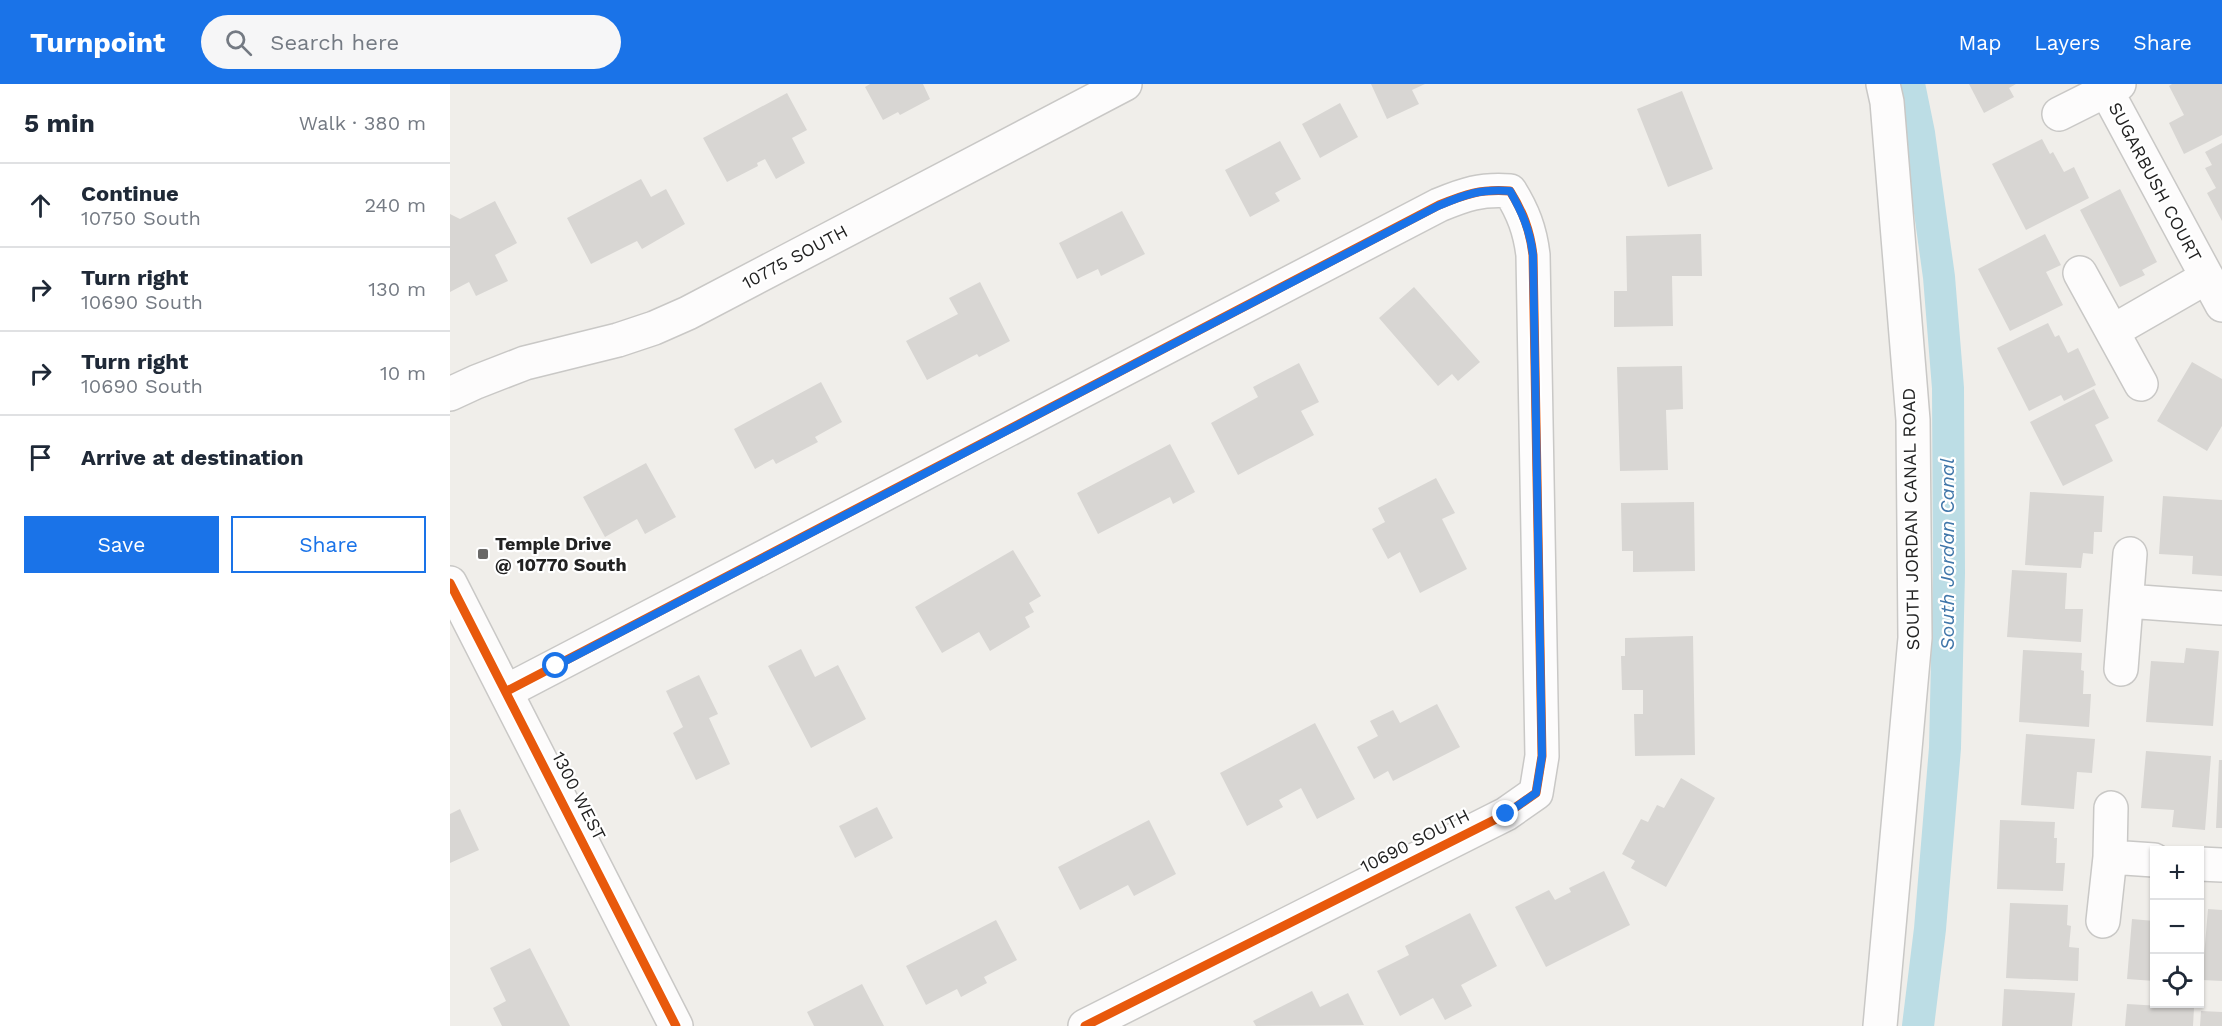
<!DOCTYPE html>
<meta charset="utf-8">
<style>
body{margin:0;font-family:"Work Sans",sans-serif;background:#f6f6f7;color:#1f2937}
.controls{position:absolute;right:18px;bottom:18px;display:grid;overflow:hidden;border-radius:0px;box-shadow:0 2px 4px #0004}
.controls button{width:54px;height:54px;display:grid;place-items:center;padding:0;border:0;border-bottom:2px solid #e0e1e3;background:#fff;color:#1f2937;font:30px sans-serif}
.stop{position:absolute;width:18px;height:18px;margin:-14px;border:4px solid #1a73e8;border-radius:50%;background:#fff}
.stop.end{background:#1a73e8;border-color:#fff;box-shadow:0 2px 6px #0008}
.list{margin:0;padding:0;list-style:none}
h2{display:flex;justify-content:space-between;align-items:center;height:78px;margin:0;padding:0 24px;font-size:26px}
h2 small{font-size:20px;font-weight:400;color:#747a83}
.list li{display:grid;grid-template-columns:39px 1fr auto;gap:18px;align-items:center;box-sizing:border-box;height:84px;padding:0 24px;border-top:2px solid #e0e1e3}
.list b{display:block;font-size:22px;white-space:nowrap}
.list p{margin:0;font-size:20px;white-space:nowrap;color:#747a83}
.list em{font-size:20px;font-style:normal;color:#747a83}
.actions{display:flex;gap:12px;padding:18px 24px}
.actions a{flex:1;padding:14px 0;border:2px solid #1a73e8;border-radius:0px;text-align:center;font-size:21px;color:#1a73e8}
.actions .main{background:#1a73e8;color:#fff}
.icon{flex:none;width:33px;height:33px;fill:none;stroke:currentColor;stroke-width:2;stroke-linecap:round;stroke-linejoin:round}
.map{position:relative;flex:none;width:1772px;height:942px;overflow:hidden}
header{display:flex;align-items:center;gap:36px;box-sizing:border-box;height:84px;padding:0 30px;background:#1a73e8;color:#fff}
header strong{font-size:28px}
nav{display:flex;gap:33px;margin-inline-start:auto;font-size:21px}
.search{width:420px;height:54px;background:#f6f6f7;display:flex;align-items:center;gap:15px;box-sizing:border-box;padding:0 21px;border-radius:33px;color:#747a83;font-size:22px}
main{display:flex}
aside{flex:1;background:#fff}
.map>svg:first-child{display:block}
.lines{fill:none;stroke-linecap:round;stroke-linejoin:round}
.canal{stroke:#bcdde5;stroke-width:32}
.building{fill:#d8d6d3}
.minor-casing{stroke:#c9c8c6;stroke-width:36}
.minor{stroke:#fdfcfc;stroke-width:33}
.cycleway-casing{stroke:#fff;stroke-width:13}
.cycleway{stroke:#e8590c;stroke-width:9}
.route{stroke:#1a73e8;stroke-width:8}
.poi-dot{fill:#6a6968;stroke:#fff;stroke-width:2}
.labels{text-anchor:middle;stroke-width:4.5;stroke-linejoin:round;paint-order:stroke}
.street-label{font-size:18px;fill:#222;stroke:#fff}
.poi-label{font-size:18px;font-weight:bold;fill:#222;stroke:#fff;text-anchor:start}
.water-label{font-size:20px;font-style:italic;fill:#4076a9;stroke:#fff}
</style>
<header>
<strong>Turnpoint</strong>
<div class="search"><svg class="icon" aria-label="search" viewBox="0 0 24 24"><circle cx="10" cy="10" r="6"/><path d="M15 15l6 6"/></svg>Search here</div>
<nav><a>Map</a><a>Layers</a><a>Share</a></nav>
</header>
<main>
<aside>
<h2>5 min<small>Walk · 380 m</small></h2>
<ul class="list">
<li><svg class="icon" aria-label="ahead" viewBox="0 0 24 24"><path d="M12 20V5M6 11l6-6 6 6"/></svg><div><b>Continue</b><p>10750 South</p></div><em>240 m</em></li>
<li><svg class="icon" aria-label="right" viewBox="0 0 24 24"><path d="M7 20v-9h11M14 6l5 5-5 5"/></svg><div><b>Turn right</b><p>10690 South</p></div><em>130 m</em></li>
<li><svg class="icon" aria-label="right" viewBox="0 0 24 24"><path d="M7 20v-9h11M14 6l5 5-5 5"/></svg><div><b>Turn right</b><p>10690 South</p></div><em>10 m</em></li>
<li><svg class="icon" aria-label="arrive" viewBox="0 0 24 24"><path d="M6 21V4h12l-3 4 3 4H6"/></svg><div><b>Arrive at destination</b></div></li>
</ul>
<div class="actions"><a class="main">Save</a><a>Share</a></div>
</aside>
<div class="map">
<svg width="1772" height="942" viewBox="0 0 1772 942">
<rect width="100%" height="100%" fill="#f0eeea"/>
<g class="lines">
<path class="canal" d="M1459,0L1469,49L1489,193L1498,304L1499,489L1495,664L1480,845L1468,942"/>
</g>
<path class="building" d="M420,0H473L480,15L450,31L448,28L433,36L415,3Z
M921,0H975L962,6L969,20L937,35Z
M1519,0H1566L1559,4L1564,13L1534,29Z
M1722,0H1772V51L1734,70L1719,39L1734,31L1719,2Z
M1232,7L1263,85L1218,103L1187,25Z
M337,9L357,46L342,54L355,79L326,95L315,75L307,79L308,82L277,98L253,54Z
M890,19L908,53L870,74L852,40Z
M1592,55L1600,70L1603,68L1614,88L1624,83L1639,114L1576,146L1542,80Z
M830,57L851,95L825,109L830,117L800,133L775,86Z
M1772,59V137L1757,109L1766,104L1755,84L1762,81L1755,68Z
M191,95L201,113L216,105L235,140L192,165L187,157L141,180L117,134Z
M1670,105L1707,178L1692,186L1695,191L1670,203L1630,126Z
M45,117L67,159L45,171L58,197L26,212L19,198L0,208V130L10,135Z
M672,127L695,170L651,192L648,185L627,195L609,159Z
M1251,150L1252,192H1222L1223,242L1164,243V207H1177L1176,152Z
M1595,150L1611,181L1596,188L1613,221L1560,247L1528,185Z
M530,198L560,257L529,273L527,270L477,296L456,257L508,230L499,214Z
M964,203L1030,278L1008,297L1002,290L988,302L929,234Z
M1598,239L1605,253L1609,251L1618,269L1628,264L1646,301L1614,317L1611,311L1579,327L1547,264Z
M1742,278L1772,295V342L1757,367L1707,337Z
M849,279L869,318L851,327L864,351L788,391L761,339L808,313L803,303Z
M1232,282L1233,325L1216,326L1218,386L1170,387L1167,283Z
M371,298L392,338L365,353L368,358L326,380L323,375L305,385L284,345Z
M1644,305L1659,334L1645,341L1663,377L1613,402L1580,338Z
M720,360L745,408L723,420L720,413L648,450L627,409Z
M196,379L226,433L195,450L187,435L155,453L133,413Z
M986,394L1005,429L992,435L1017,485L970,509L950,468L938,475L922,445L935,438L928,424Z
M1580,408L1654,412L1652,448H1644L1643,470L1633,469L1631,484L1575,481Z
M1713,412L1772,416V492L1742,490L1743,472L1709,470Z
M1244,418L1245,487L1183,488V467H1172L1171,419Z
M563,466L591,512L579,519L584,528L575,533L580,543L540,567L529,548L492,569L465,523Z
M1562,486L1617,489L1615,525H1633L1631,558L1557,553Z
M1243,552L1245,671L1185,672L1184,630H1193V606H1172L1171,572H1175V554Z
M1736,564L1769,567L1763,642L1696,638L1701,577L1734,579Z
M351,565L365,593L388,581L416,635L361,664L318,582Z
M1573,566L1632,569L1631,586L1634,587L1633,610H1641L1639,643L1569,638Z
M249,591L268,630L259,634L280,680L246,696L223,649L233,643L216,607Z
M987,620L1010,663L943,697L938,687L924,695L907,663L928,652L920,637L943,626L950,639Z
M865,639L905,715L867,735L851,704L829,716L833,723L797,742L770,689Z
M1576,650L1645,655L1642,689L1627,688L1624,725L1571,721Z
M1696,667L1761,672L1755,746L1722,743L1724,726L1691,724Z
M1769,676H1772V744H1766Z
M1231,694L1265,714L1216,803L1181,784L1185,777L1172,770L1191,735L1198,738L1207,721L1214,724Z
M427,723L443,754L405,774L389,742Z
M10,725L29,766L0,779V730Z
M699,736L726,790L684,812L678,801L630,826L608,783Z
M1550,736L1605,738L1604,754H1607L1606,779H1615L1613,807L1547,805Z
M1154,787L1180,841L1096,883L1065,823L1099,806L1105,816L1121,808L1119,804Z
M1560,819L1618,821L1617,841L1621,842L1619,863L1629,864L1628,897L1556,894Z
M1758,825L1772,826V897L1752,896Z
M1020,829L1047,882L1011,901L1022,922L995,936L983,914L950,932L927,887L959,871L955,862Z
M1682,835L1704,837V897L1677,895Z
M546,836L567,876L534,893L537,899L511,913L507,905L476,921L456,882Z
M80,864L120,942H52L43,924L56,917L40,884Z
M412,900L434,942H364L357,928Z
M1554,905L1625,909L1622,942H1552Z
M862,907L870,923L898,909L914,941L806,942L803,937Z
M1677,920L1744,924L1743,942H1675Z
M1751,927L1772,928V942H1750Z"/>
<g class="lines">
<defs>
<path id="minor" d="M1656,6L1772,221
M1609,30L1669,0
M1630,189L1691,300
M1663,247L1757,193
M0,310L26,298L75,279L168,256L204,244L238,229L675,0
M0,499L226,942
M1677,517L1772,524
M1671,585L1680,470
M57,607L989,121C1016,110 1030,105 1060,107C1073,128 1080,146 1083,171L1092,672L1086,709L1056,730L635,942
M1660,773L1704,776
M1750,780L1772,781
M1653,837L1660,773L1661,724
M1430,942L1465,554L1463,336L1437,18L1433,0"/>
</defs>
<use href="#minor" class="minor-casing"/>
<use href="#minor" class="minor"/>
<defs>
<path id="cycleway" d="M0,499L226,942
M57,607L989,121C1016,110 1030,105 1060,107C1073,128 1080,146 1083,171L1092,672L1086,709L1056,730L635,942"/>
</defs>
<use href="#cycleway" class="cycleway-casing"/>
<use href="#cycleway" class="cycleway"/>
</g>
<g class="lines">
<path class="route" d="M106,582L988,122C1016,110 1030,105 1060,107C1072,128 1080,146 1083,171L1092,672L1086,709L1056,730"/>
</g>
<rect class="poi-dot" x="27" y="464" width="12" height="12" rx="3"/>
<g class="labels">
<g class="street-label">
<text transform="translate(1705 98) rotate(62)" y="6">SUGARBUSH COURT</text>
<text transform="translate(345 173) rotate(-28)" y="6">10775 SOUTH</text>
<text transform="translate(1461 435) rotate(-91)" y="6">SOUTH JORDAN CANAL ROAD</text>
<text transform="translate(129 712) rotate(63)" y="6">1300 WEST</text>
<text transform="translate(965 757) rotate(-27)" y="6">10690 SOUTH</text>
</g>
<g class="poi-label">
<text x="45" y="466">Temple Drive<tspan x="45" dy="21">@ 10770 South</tspan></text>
</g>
<g class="water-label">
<text transform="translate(1497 470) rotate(-90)" y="7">South Jordan Canal</text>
</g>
</g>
</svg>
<div class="controls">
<button>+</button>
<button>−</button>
<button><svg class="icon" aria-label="locate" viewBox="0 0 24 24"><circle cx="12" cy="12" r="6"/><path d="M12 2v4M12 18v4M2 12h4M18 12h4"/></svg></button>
</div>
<div class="stop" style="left:106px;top:582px"></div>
<div class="stop end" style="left:1056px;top:730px"></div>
</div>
</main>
